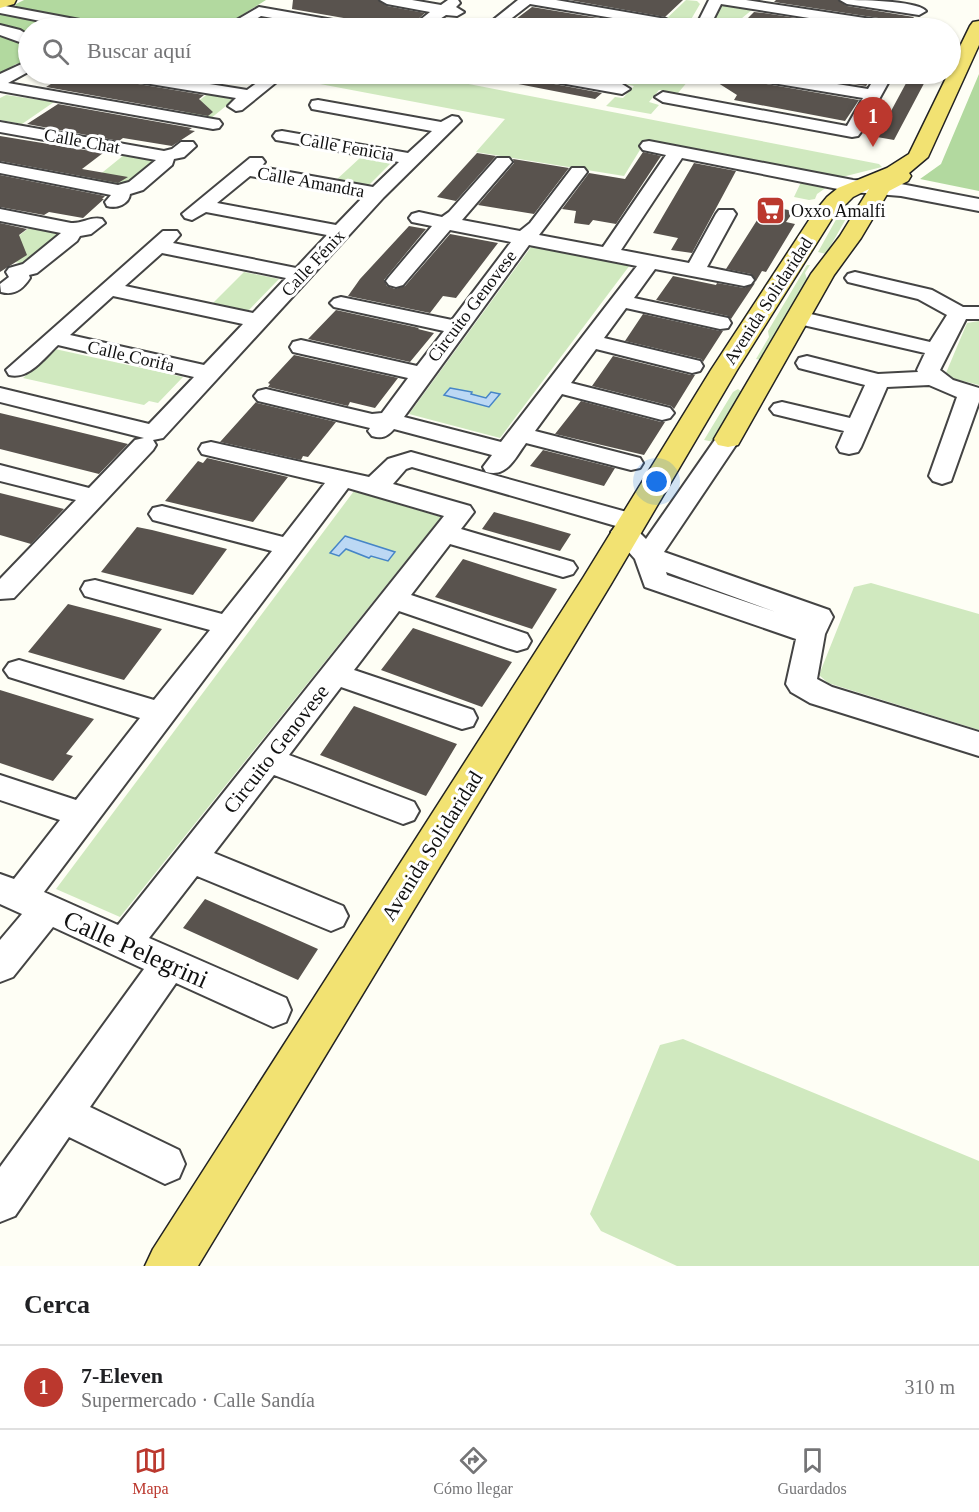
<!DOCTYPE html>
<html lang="es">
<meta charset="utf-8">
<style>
body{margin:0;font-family:Georgia,serif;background:#f6f6f6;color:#202124}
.you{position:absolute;left:657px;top:482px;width:21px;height:21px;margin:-15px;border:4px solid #fff;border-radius:50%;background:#1a73e8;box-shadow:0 0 0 9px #1a73e833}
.badge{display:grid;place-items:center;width:39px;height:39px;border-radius:50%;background:#bb382e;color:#fff;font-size:20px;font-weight:700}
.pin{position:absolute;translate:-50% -50px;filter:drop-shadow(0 2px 3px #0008)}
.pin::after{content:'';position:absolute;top:32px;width:21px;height:18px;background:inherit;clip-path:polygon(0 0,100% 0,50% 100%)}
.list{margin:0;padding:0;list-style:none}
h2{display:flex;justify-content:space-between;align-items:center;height:78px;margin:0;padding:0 24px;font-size:26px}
h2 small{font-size:20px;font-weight:400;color:#757577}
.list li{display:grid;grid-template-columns:39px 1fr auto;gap:18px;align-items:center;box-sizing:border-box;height:84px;padding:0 24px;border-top:2px solid #e0e0e0}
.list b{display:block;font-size:22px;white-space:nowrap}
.list p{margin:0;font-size:20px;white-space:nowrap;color:#757577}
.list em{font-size:20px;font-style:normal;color:#757577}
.icon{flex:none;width:33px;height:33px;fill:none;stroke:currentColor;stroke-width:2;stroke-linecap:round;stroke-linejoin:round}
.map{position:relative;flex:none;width:979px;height:1266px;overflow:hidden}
.search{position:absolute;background:#fff;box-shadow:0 2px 4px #0004;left:18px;right:18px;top:18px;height:66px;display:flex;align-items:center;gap:15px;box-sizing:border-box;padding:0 21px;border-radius:33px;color:#757577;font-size:22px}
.sheet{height:162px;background:#fff}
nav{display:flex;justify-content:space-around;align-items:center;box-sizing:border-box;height:84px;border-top:2px solid #e0e0e0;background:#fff;font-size:16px;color:#757577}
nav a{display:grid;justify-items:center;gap:3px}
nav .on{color:#bb382e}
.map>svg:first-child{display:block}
.green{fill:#d0e9bf}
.forest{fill:#b2d99f}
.water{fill:#bcd8f4;stroke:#4685c7;stroke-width:1.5}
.building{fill:#59534e}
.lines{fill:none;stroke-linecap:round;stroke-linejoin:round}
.minor-casing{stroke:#444;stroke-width:4}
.major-casing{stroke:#222;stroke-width:3}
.path{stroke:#333;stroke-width:2;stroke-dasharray:4 1.5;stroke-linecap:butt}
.minor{fill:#fff;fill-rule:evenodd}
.major{fill:#f2e272;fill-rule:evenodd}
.labels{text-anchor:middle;stroke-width:6;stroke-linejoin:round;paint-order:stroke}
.far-street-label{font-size:18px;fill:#111;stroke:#fff}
.far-poi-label{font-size:18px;fill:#111;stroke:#fff;text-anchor:start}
.street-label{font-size:21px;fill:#111;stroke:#fff}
.near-street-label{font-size:26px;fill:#111;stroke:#fff}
</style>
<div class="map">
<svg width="979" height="1266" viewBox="0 0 979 1266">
<rect width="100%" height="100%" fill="#fefef5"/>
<path class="green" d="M686,0L697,1L700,4L686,28H669L676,21L665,20Z
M722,5L753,9L730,28H711Z
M267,74H417L879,164L882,167L842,177L646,140L624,176L476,152L505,119Z
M629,74H694L678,93L659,90L649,102L659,105L651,114L606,106L615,97L623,98L634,86L620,83Z
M209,93L237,97L210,119L181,114Z
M6,95L54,102L22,124L0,120V98Z
M124,155L155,160L124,185L93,180Z
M361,157L392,162L367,187L335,181Z
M802,180L830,185L817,194L815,199L809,200L794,197Z
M849,204L852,208L826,254L818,252L843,207Z
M29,228L61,234L25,264L0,259V250Z
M531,247L630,265L500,438L409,414Z
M807,265H810L805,273L807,279L761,360L756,359L769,337L768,331Z
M244,272L279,279L247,312L211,305Z
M979,321V385L955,379L946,373L967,323Z
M55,349L183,377L158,403L149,401L144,405L23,378Z
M738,389L743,393L714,442L704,440L733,392Z
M354,491L441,517L120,917L56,889Z
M871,583L979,614V730L828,683L819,675L854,587Z
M683,1039L979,1161V1266H677L601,1231L590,1214L660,1045Z"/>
<path class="forest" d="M24,0H266L221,28H128L15,7L16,4Z
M0,14L75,28H28V62L16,64L0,74Z
M979,74V191L920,179L941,164Z"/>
<path class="water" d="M450,388L472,392L471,394L486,398L491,392L500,394L489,407L444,395Z
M345,536L395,552L388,561L371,556L369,558L346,549L339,556L330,553Z"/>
<path class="building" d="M293,0H378L387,6L425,13L408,28H401L292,9Z
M569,0H683L665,17Z
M776,0H838L847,6L914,17L907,26L898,21L774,2Z
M532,7L653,27L546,28L512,22Z
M754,12L764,13L861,28H738Z
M67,74L113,81V77L120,81L204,95L199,99L213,112L208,116L46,87Z
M158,74H231L219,83Z
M509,74H528L538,81L602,93L595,99L508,82Z
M704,74L743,80V78L749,81L859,100L845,121L734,100L737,95Z
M786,74H875L866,86Z
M911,74H929L894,140L877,137Z
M58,104L192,128L189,130L195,131L172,146L123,138L119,141L27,124Z
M0,136L103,153L82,169L128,177L118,183L0,161Z
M643,152L661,156L616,224L593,220L589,225L574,223L576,211L562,209L589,173L625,179Z
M477,153L496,156L456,201L437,197Z
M513,159L569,168L534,214L478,205L514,163Z
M694,163L736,171L692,253L671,250L678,238L653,233Z
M0,175L105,196L102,199H104L83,218L49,212L44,215L0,207Z
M766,206L794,211L786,222L795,224L766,272L762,271L756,281L751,274L726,269Z
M0,223L27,229L19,235L27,255L0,272Z
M409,226L426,229L384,280L387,286L395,289L405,286L450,234L498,243L456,298L443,296L430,313L348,296L360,279Z
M673,276L716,285L717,283L744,288L755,283L731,319L728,316L656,300Z
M336,310L419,328L418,329L434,333L410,362L308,339Z
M643,314L720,331H723L703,362L701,359L625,341Z
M294,355L398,378L375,408L350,402L348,406L268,387L270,384L268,383Z
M613,356L691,375H695L674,409L671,406L592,386Z
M581,401L661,422H665L644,455L555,434Z
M256,402L257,403L336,422L308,457L303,456L301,460L220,442Z
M0,413L42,423L128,444L99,474L0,449Z
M543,450L615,468L604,486L530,466Z
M207,458L288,477L253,522L165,501L198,461L203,463Z
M0,493L64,509L31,544L0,535Z
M494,512L530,522L571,534L560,551L482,529Z
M137,527L152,530L227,549L193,595L101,572Z
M463,559L525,579L557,589L532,629L435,597Z
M68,604L122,618L162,629L124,680L28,652Z
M413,628L512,662L482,707L381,670Z
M0,690L94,719L66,754L73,756L53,781L0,763Z
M354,706L457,744L426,796L320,755Z
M205,899L280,932L318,949L298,980L278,971L183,928Z"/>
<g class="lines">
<defs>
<path id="minor" d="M380,0H412L441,5L448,0H458L460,3L456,7L464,12L457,16L446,15L426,28H410L430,12L387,4Z
M518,0H556L666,19L673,23L666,27L530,4L499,28H483Z
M709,0H746L898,23L906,28H872L721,4L709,28H695Z
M840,0C857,0 916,0 926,11L919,15L847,4Z
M0,5L96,23L104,28H76L0,13Z
M259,7L350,23L358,28H329L261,16L241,28H223Z
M0,25L20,30L28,35V45L0,35Z
M28,61V72L8,83L213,119L219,120L222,124L219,128L213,129L0,91V74Z
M112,74H147L247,90L265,77L271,75L279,80L242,110L236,111L228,106L236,98L120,79Z
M530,74H562L622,84L630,89L622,94L538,79Z
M741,74H775L868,89L877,74H893L861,132L858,136L852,137L663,102L655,97L663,92L847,126L863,98L749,79Z
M318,100L441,122L452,116L458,117L461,121L384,197L163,438L153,440L156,445L153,450L14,598L0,599V579L76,500L0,481V465L89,488L135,440L144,438L0,402V388L149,424L194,377L58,345C44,358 29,380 9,375L6,370L163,231H177L180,235L173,243L296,268L327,235L206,212L192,220L185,218L182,214L250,158H262L265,162L261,167L373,187L399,162L282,141L276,140L273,136L276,132L282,131L408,153L432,131L312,109L310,105L312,101ZM250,176L364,196L336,225L217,203ZM162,253L286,278L253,313L125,286ZM113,296L243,324L204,365L70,335Z
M0,122L164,151L172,149L181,142H193L196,146L184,157L174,159L172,165L143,190L130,194C129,204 117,209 107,206L105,202L111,195L0,173V163L118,185L129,182L156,160L0,132Z
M649,141L853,180L901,184L979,199V211L901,196L853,192L682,158L621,250L689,263L716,214L719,210H733L736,214L707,267L751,276L754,280L751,284L744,286L655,269L634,298L728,318L731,323L728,328L720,329L626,308L604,338L700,361L703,366L700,371L692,373L596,349L571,383L670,408L674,413L670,418L662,420L562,394L535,431L640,458L643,463L640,468L631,470L526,443C515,458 507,478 486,472L483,467L492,455L394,429C387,437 382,439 372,436L368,431L370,428L258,401L254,396L258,391L266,389L372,414L382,413L408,378L293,352L290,347L293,342L301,340L417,366L444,331L334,307L330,303L334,299L341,297L452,320L511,242L450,230L403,285L396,287L389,285L386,281L389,277L432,226L412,222L409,218L412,214L419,212L442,217L449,212L497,158H509L512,162L462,220L520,231L530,223L572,168H584L587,172L539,235L603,247L666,155L643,150L640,146L643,142ZM529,245L637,266L501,442L404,417Z
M0,209L71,223C83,224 90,216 102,219L105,223L91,234L80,236L77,241L37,273L29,275L30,278C23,289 14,296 1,292L0,284L9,277L6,272L9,268L23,264L61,233L0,221Z
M855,272L932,290L963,307H979V319H966L940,370L953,380L979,388V402L951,481L942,484L933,481L929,476L957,397L929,385L887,387L861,447L858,452L849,454L840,452L837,447L844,431L774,414L770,409L774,404L782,402L850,418L865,385L799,368L796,363L799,358L807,356L878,374L918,372L917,370L925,353L790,322L787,317L790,312L798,311L930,342L947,315L918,299L848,282L845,278L848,274Z
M728,432L737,434L740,439L664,552L829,610L833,617L825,634L817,679L832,687L979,732V756L810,703L791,692L786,684L796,639L645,587L635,559L611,532L616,526L412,467L406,469L393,484L470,506L474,512L461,529L573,562L577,568L573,574L563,577L450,544L411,595L527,634L531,641L527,648L517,651L507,648L399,611L354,670L473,710L477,718L473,726L462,729L341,687L289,755L414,802L419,811L414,820L403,824L274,775L214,853L343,906L348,916L343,926L331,931L197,876L149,938L286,998L291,1010L286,1022L273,1027L176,983L90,1107L179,1150L185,1164L179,1178L165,1184L69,1137L15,1216L0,1222V1167L144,969L53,927L13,977L0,982V940L22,914L0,904V874L14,879L60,820L0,800V775L76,800L140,718L9,677L4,670L9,663L19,660L154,700L210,630L85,596L81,589L85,582L95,580L222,614L272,551L153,520L149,514L153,508L162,506L283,537L325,483L202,454L199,449L202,444L211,442L369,477L388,459L411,452L641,516L645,522L641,528L636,529L646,539L719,434ZM348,488L444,516L118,925L44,892ZM666,572L776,612L667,575Z"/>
<path id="major" d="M0,0H16L14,4L0,8Z
M979,21V45L928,157L909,173L911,176L908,181L889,191L861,238L834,275L738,445L728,447L718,445L714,439L811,274L840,236L869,189L853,197L833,217L737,370L611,584L198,1266H145L153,1249L583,578L711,370L813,214L827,197L838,188L887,168L909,154L948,74H950V67L970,26L973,22Z"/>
</defs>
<use href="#minor" class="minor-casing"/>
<use href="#major" class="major-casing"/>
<path class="path" d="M111,23L140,28"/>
<use href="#minor" class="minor"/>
<use href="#major" class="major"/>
</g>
<defs>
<symbol id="supermarket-square" viewBox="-11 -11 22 22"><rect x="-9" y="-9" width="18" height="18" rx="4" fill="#bb382e" stroke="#fff"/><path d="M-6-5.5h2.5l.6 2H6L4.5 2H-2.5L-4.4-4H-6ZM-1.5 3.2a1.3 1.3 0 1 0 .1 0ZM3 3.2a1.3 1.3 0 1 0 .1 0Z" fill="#fff"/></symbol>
</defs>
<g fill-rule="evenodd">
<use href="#supermarket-square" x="754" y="194" width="33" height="33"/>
</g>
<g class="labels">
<g class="far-street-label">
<text transform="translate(82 141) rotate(10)" y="6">Calle Chat</text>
<text transform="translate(347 147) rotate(10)" y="6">Calle Fenicia</text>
<text transform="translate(311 182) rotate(10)" y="6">Calle Amandra</text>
<text transform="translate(313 263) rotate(-47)" y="6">Calle Fénix</text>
<text transform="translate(768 301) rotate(-57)" y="6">Avenida Solidaridad</text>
<text transform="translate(472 306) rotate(-53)" y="6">Circuito Genovese</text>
<text transform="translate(131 356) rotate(13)" y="6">Calle Corifa</text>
</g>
<g class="far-poi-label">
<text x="791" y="217">Oxxo Amalfi</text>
</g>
<g class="street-label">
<text transform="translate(276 749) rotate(-52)" y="7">Circuito Genovese</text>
<text transform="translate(432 846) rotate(-58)" y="7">Avenida Solidaridad</text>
</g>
<g class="near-street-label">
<text transform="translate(136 949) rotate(24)" y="9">Calle Pelegrini</text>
</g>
</g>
</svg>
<div class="you"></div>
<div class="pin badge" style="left:873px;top:147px">1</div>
<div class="search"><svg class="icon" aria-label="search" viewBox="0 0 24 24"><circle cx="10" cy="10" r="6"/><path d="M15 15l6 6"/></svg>Buscar aquí</div>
</div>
<section class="sheet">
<h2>Cerca<small></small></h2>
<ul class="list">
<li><span class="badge">1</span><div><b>7-Eleven</b><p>Supermercado · Calle Sandía</p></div><em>310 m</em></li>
</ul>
</section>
<nav>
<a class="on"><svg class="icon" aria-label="map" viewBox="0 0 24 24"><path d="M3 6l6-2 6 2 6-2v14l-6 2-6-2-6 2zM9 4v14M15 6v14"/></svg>Mapa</a>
<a><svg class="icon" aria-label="directions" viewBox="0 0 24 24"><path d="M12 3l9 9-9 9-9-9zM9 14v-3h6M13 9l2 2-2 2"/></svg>Cómo llegar</a>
<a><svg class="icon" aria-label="saved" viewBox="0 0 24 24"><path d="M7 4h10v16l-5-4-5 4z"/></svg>Guardados</a>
</nav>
